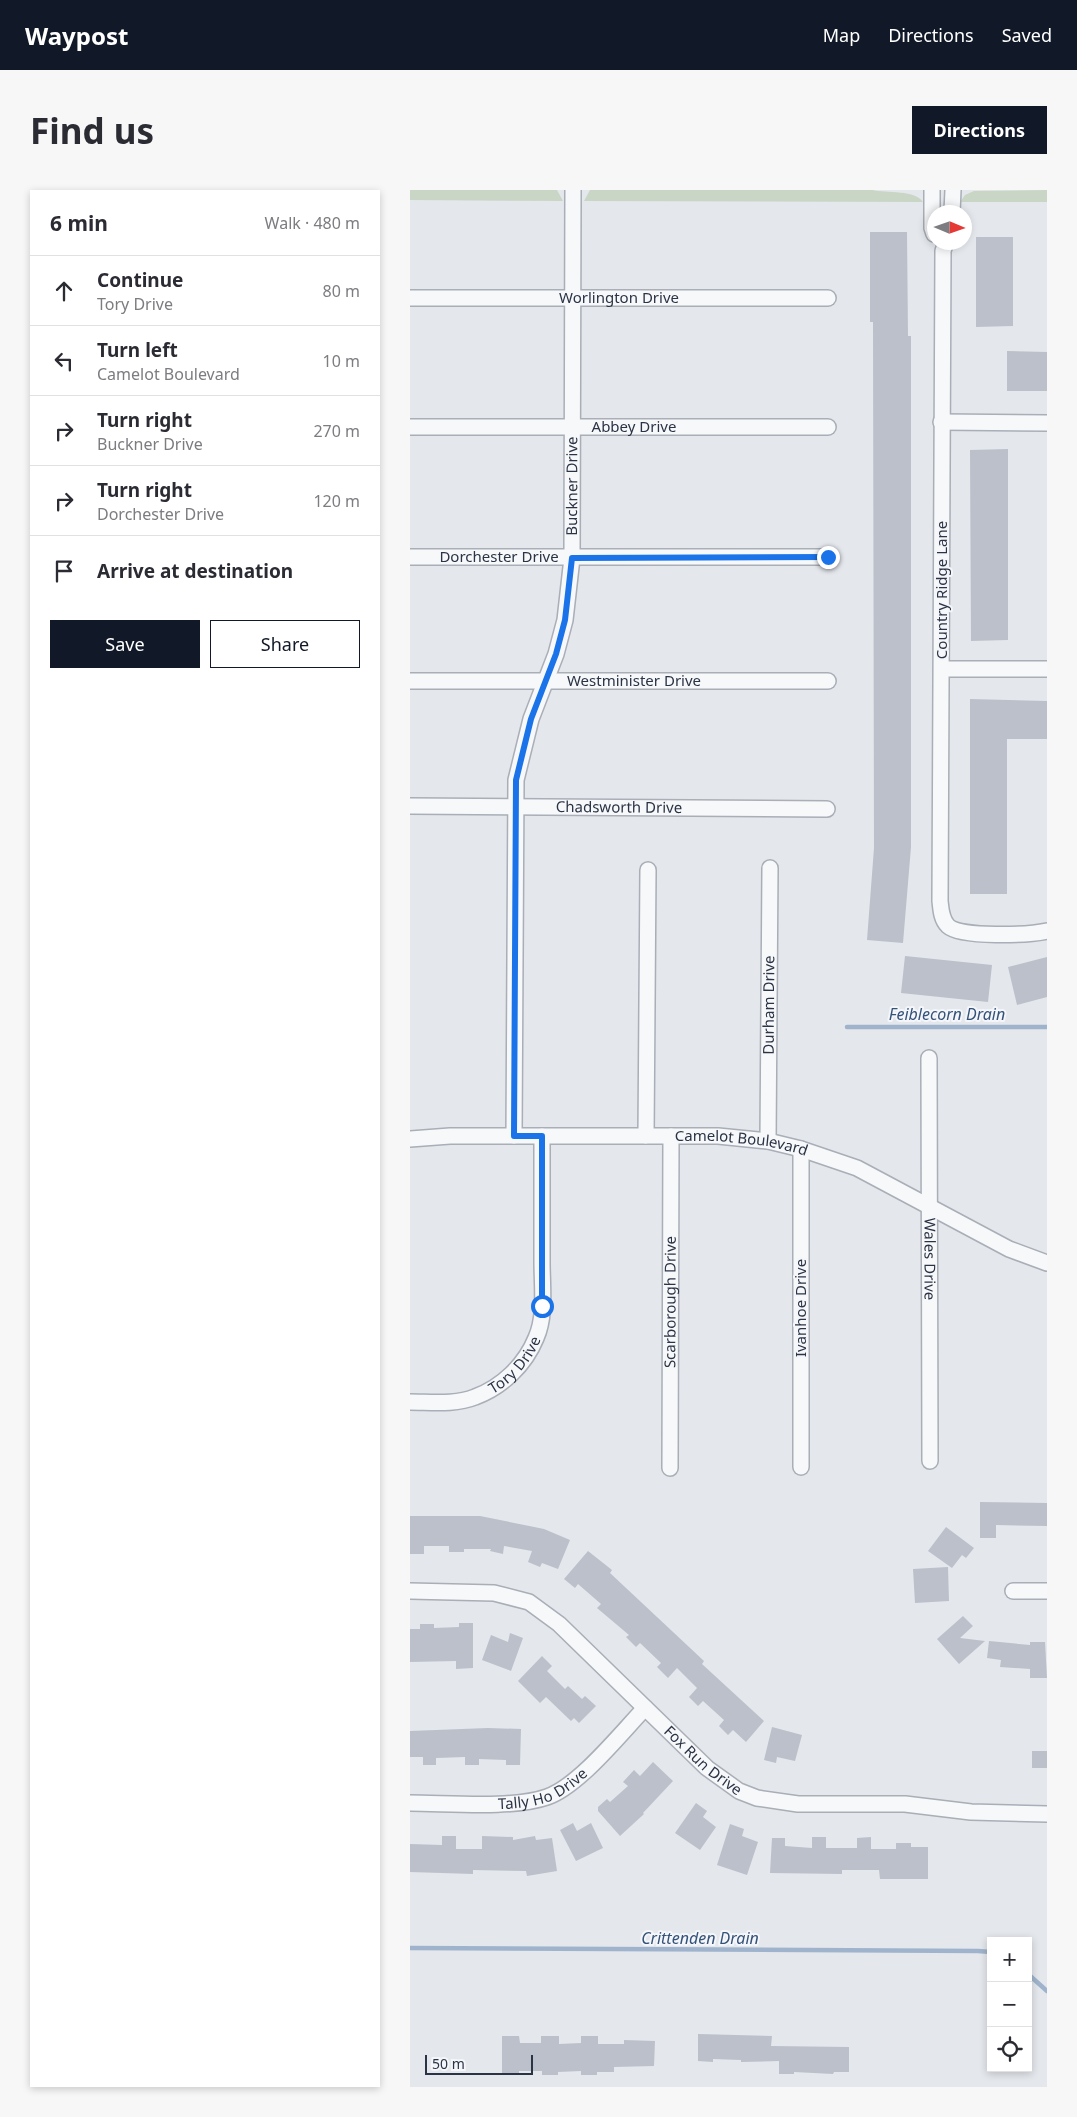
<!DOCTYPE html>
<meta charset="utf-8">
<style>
body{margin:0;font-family:"Noto Sans",sans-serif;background:#f7f7f7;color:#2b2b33}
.controls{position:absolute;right:15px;bottom:15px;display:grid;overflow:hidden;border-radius:0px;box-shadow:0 2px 8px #0003}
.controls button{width:45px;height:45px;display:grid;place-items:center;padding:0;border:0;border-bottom:1px solid #e1e1e2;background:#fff;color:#2b2b33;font:25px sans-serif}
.compass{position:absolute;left:517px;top:15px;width:45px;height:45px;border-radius:50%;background:#fff;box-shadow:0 2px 8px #0003;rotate:92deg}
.scale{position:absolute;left:15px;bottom:12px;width:108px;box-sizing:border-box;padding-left:5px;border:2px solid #2b3445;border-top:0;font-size:14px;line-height:18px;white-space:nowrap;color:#2b3445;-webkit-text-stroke:4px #f4f6f9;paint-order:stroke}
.stop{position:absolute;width:15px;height:15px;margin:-11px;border:4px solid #1a73e8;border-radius:50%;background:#fff}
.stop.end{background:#1a73e8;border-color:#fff;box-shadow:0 1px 5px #0008}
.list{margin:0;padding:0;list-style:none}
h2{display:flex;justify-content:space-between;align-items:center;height:65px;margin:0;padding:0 20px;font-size:21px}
h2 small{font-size:16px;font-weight:400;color:#7c7c81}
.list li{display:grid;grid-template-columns:32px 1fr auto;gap:15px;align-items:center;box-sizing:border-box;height:70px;padding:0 20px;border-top:1px solid #e1e1e2}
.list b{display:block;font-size:19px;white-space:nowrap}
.list p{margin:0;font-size:16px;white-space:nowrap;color:#7c7c81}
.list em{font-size:16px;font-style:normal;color:#7c7c81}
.actions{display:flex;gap:10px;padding:15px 20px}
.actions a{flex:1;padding:11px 0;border:1px solid #111827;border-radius:0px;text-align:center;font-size:18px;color:#111827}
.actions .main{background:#111827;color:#fff}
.icon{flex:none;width:28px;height:28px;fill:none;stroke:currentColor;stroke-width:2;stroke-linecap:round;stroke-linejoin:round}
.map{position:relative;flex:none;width:637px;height:1897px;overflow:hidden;border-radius:0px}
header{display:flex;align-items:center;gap:30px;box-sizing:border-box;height:70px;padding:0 25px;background:#111827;color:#fff}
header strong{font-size:24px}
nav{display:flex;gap:28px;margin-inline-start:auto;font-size:18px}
.intro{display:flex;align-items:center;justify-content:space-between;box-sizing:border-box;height:120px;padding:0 30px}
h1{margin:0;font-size:35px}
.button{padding:12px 22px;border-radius:0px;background:#111827;color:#fff;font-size:18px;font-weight:700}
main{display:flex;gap:30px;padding:0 30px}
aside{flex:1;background:#fff;border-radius:0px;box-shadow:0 2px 8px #0003}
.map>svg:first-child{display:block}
.green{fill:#c9d6c5}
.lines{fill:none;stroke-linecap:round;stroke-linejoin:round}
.stream{stroke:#9fb4cc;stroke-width:4.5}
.building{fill:#bbc0ca}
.minor-casing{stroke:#a9aeb7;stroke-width:18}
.minor{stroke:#f7f8fa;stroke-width:15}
.route{stroke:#1a73e8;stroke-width:6}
.labels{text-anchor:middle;stroke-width:4;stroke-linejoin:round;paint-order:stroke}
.street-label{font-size:15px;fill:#2b3445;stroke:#f4f6f9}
.water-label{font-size:16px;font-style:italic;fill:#34527a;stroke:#f4f6f9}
</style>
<header>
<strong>Waypost</strong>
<nav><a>Map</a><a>Directions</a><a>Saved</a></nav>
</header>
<div class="intro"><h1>Find us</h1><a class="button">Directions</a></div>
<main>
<aside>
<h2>6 min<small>Walk · 480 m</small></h2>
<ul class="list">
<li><svg class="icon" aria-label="ahead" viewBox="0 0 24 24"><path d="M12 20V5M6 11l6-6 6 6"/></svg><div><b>Continue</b><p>Tory Drive</p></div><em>80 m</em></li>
<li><svg class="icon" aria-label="left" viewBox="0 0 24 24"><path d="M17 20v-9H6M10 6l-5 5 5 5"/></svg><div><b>Turn left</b><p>Camelot Boulevard</p></div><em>10 m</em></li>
<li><svg class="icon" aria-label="right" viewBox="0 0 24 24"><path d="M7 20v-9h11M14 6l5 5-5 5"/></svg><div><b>Turn right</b><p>Buckner Drive</p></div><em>270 m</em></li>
<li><svg class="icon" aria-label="right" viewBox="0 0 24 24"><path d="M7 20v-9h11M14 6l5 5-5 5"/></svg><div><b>Turn right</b><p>Dorchester Drive</p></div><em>120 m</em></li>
<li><svg class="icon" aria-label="arrive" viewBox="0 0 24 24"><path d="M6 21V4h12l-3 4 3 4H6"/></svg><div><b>Arrive at destination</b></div></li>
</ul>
<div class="actions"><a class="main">Save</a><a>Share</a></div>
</aside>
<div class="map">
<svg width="637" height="1897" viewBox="0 0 637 1897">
<rect width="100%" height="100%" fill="#e4e7ec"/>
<path class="green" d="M0,0H147L153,11L0,10Z
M180,0H462C477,3 506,0 513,12L174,11Z
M637,0V12H550L555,5L564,1Z"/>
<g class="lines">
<path class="stream" d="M437,837H637
M0,1758L568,1761L581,1762
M618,1784L637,1801"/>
</g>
<path class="building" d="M460,42H497L498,146H501V657L493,753L457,750L464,658L463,132H460Z
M566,47H603V136L566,137Z
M597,161L637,162V201H597Z
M598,259V450L561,451L560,260Z
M560,509L637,511V549H597V704H560Z
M495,766L582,775L578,812L491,803Z
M637,767V807L607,815L598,777Z
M570,1312L637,1313V1336L586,1335V1348H570Z
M0,1326H70L134,1339L160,1350L148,1379L132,1373L130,1377L118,1372L122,1361L94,1356L93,1364L80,1361L81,1359H54V1362H39V1356H14V1364H0Z
M536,1337L564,1358L556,1368L552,1365L542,1378L518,1361Z
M178,1361L202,1380L200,1383L294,1471L292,1474L354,1531L336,1552L323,1540L318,1545L309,1536L314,1530L293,1511L288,1516L279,1507L287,1498L267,1478L258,1488L247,1477L251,1473L230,1453L226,1457L216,1447L219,1445L187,1418L191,1414L168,1394L165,1398L154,1389Z
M538,1377L539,1411L505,1413L503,1379Z
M553,1426L563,1436L550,1448L575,1451L549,1474L527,1449Z
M49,1433H63V1478L46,1479V1471L0,1472V1439H10V1434H24V1438L49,1437Z
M100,1443L113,1448L101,1481L72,1470L81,1445L98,1452Z
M579,1451L620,1455V1452H635L637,1488H620V1479L590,1477L591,1470L577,1468Z
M132,1466L142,1476L137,1481L155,1499L158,1496L172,1509L175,1506L186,1516L169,1533L164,1528L161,1531L136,1507L130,1513L108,1491Z
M362,1537L392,1545L385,1571L367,1567L366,1573L354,1570Z
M78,1538L111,1539L110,1575H96V1570L69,1569V1575H55V1567L26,1568V1575H13V1567H0V1541Z
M622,1561H637V1578H622Z
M243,1572L263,1591L233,1623L234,1624L210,1646L188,1621V1617L197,1609L200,1612L218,1596L213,1592L224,1580L230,1586Z
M286,1613L297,1621L293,1627L306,1637L290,1660L265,1643Z
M163,1633L167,1641L181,1633L193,1658L166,1671L150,1640Z
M320,1634L334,1639L332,1646L348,1652L337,1685L307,1675Z
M32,1646H46V1659H72V1646L103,1647V1650L125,1646L126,1650L142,1648L147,1681L117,1686L116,1681L63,1680V1684L0,1682V1654L32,1655Z
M402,1647H416V1658H447V1648L461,1647V1659H486V1653H501V1657H518V1689H470L469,1680H432V1684L360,1683L362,1648H375V1656L402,1658Z
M288,1844L362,1846L361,1856L439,1857V1882H424L423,1884L384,1882V1884H369V1871L331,1872V1870L303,1869V1872L288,1871Z
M92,1846H109L110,1853H131V1846H149V1854L171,1853V1846H188V1854H214V1850L245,1851L244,1876L204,1877V1882H187V1885H171V1881L148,1882V1885H132V1881H109V1885H92Z"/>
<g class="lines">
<defs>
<g id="minor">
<path d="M522,0V38L524,44"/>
<path d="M542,22L543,0"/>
<path d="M536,52L533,61L530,711C531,719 531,729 538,736C551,748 619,745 637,741"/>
<path id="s1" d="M0,108H418"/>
<path d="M531,232L637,233"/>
<path id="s2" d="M0,237H418"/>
<path id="s3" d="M0,367H418"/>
<path d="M532,479H637"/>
<path id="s4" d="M0,491H418"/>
<path id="s5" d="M0,616L417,619"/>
<path id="s6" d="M519,868L520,1271"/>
<path id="s7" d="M104,946L106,590L121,529L146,464L155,430L162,368L163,0"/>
<path d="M236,946L238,680"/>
<path id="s8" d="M0,949L40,946H308L358,951L391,959L447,978L599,1059L637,1073"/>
<path id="s9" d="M358,951L360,678"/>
<path id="s10" d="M0,1212C21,1212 45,1215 65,1207C92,1197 115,1175 126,1148C136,1126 132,1096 132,1072C132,1030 132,988 132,946"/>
<path d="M391,1277V959"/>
<path id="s11" d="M260,1278L261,946"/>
<path id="s12" d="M0,1401L84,1403L119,1412L149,1434L297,1578L329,1601L347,1608L388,1614H495L561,1622L637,1624"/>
<path d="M603,1401H637"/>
<path id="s13" d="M0,1613C38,1613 103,1619 137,1607C169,1596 211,1543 235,1518"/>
</g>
</defs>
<use href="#minor" class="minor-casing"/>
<use href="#minor" class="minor"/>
</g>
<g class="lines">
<path class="route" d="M132,1116V946H104L106,590L121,529L146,464L155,430L162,368L418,367"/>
</g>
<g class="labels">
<g class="street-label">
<text dy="5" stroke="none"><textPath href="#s1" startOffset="209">Worlington Drive</textPath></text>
<text dy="5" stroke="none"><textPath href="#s2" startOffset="224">Abbey Drive</textPath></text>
<text dy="5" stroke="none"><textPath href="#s7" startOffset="658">Buckner Drive</textPath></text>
<text dy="5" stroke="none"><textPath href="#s3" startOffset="89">Dorchester Drive</textPath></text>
<text transform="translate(532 400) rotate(-90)" y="5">Country Ridge Lane</text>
<text dy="5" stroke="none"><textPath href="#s4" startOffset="224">Westminister Drive</textPath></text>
<text dy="5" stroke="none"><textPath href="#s5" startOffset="209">Chadsworth Drive</textPath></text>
<text dy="5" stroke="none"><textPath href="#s9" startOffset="136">Durham Drive</textPath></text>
<text dy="5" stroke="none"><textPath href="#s8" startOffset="332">Camelot Boulevard</textPath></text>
<text dy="5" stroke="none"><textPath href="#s6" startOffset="201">Wales Drive</textPath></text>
<text dy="5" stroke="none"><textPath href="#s11" startOffset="166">Scarborough Drive</textPath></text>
<text transform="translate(391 1118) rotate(-90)" y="5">Ivanhoe Drive</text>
<text dy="5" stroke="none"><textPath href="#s10" startOffset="118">Tory Drive</textPath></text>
<text dy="5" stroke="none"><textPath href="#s12" startOffset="356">Fox Run Drive</textPath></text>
<text dy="5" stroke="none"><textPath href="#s13" startOffset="136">Tally Ho Drive</textPath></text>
</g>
<g class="water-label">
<text x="537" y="830">Feiblecorn Drain</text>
<text x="290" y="1754">Crittenden Drain</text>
</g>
</g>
</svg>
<div class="controls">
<button>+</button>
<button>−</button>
<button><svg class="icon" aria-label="locate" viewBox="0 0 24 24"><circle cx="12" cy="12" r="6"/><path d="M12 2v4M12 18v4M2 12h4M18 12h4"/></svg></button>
</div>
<svg class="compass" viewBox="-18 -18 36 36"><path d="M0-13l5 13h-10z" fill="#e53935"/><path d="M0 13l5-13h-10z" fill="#7c7c81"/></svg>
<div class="scale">50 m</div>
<div class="stop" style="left:132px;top:1116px"></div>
<div class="stop end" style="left:418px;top:367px"></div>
</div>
</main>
